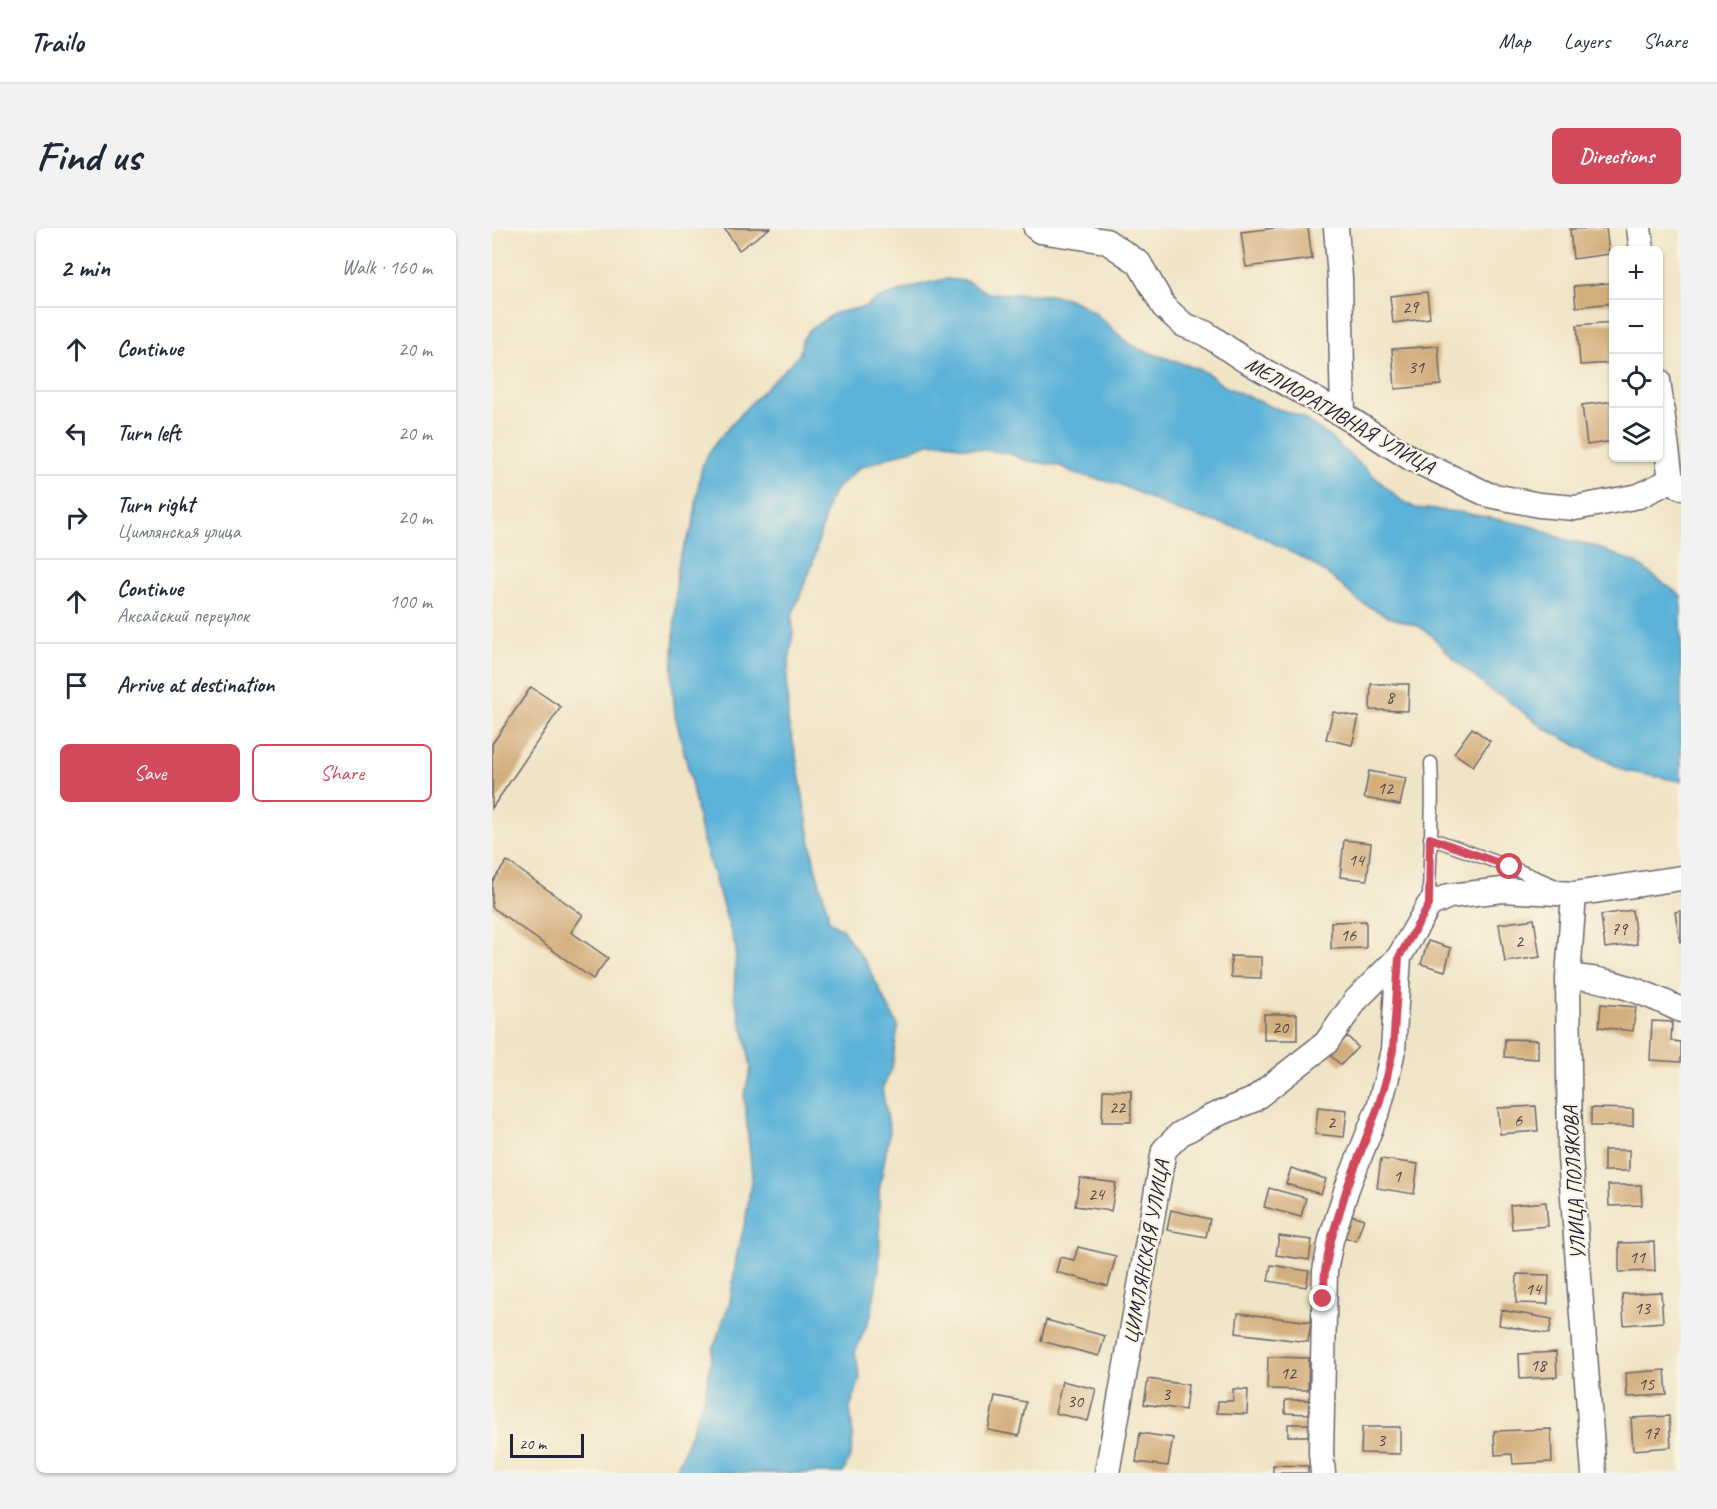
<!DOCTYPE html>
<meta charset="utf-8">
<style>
body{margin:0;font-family:Caveat,sans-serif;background:#f2f2f3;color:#1f2937}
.controls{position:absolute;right:18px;top:18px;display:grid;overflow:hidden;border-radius:9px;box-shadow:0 2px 4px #0004}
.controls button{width:54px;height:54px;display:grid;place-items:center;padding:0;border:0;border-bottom:2px solid #e0e1e3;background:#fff;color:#1f2937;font:30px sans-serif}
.scale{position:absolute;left:18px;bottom:15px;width:74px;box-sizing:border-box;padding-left:6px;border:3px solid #22223b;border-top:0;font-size:16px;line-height:21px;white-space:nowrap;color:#22223b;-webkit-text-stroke:4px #fcf5e5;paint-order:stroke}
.stop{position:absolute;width:18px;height:18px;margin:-14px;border:4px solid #d1495b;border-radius:50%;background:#fff}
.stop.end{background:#d1495b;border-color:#fff;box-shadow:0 2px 6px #0008}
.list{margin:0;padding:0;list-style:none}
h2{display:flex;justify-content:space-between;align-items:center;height:78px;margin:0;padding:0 24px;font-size:26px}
h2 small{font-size:20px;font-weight:400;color:#747a83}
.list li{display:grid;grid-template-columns:39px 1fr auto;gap:18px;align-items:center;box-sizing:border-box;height:84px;padding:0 24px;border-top:2px solid #e0e1e3}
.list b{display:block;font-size:22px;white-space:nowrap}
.list p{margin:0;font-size:20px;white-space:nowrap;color:#747a83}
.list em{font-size:20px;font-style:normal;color:#747a83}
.actions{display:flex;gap:12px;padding:18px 24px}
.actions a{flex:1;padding:14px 0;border:2px solid #d1495b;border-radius:9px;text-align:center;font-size:21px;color:#d1495b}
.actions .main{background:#d1495b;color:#fff}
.icon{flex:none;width:33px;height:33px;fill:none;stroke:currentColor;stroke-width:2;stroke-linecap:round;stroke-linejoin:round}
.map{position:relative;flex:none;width:1189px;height:1245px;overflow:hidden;border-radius:9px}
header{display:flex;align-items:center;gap:36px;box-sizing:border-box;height:84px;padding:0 30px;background:#fff;border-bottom:2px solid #e0e1e3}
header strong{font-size:28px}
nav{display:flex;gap:33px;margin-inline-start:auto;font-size:21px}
.intro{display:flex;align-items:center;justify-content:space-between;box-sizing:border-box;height:144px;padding:0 36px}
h1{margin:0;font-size:42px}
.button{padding:15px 27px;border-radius:9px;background:#d1495b;color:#fff;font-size:21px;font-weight:700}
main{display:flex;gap:36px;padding:0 36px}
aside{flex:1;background:#fff;border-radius:9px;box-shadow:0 2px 4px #0004}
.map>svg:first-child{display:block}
.water{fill:#5cb2d8;stroke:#3f6a8a;stroke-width:1.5}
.building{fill:#d3ae7d}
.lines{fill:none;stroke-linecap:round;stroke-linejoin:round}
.service-casing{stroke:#6a666c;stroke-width:15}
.minor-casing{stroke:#6a666c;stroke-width:27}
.service{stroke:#fff;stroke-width:12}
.minor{stroke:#fff;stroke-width:24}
.route{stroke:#d1495b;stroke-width:8}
.labels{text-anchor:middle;stroke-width:4.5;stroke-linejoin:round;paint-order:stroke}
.number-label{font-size:18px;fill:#4e454c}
.street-label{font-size:21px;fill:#22223b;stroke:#fcf5e5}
</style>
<header>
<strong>Trailo</strong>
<nav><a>Map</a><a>Layers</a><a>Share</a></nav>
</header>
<div class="intro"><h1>Find us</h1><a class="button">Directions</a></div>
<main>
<aside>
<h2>2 min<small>Walk · 160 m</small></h2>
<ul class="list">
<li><svg class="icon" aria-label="ahead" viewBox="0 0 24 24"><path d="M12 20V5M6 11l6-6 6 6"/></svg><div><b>Continue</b></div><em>20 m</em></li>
<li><svg class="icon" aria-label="left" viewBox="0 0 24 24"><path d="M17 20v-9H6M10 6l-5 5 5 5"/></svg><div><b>Turn left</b></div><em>20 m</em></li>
<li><svg class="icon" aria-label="right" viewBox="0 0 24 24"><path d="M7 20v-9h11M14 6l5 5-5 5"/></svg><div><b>Turn right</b><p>Цимлянская улица</p></div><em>20 m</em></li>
<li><svg class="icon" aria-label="ahead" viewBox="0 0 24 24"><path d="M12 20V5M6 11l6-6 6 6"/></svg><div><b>Continue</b><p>Аксайский переулок</p></div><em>100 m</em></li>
<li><svg class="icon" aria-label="arrive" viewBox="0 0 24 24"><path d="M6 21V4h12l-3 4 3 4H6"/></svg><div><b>Arrive at destination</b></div></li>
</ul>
<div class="actions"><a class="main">Save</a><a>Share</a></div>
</aside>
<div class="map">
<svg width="1189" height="1245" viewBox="0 0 1189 1245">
<rect width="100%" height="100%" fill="#fcf5e5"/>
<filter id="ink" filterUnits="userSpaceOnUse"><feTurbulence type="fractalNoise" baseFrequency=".0167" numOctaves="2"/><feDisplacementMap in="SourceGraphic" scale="12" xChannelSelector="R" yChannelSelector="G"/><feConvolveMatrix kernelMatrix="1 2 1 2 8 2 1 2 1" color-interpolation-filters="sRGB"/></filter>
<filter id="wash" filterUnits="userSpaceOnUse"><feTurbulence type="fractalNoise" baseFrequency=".008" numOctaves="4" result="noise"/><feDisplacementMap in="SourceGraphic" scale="24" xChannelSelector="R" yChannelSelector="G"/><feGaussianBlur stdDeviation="1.35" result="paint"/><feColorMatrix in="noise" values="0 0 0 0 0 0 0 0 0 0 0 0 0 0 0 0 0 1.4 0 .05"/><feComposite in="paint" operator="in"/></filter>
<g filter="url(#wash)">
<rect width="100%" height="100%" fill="#f0e4c6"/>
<path class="water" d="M454,51L474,53L496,65L559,67L574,70L588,76L602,84L635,114L647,121L704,140L718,147L730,157L780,179L808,188L834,206L910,273L923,280L967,284L1030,296L1045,300L1071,311L1102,318L1144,335L1189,368V553L1133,543L1052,500L1011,469L999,463L963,432L940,408L928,399L897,389L866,373L843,352L818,334L760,304L683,282L627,256L584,246L568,238L533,232L516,225L470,219L454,214L437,215L367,240L343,262L336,276L320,338L300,387L301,404L295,449L296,494L303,522L323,639L335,680L337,693L350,701L375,737L406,798L400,840L390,861L398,903L387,962L388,1010L387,1040L379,1087L363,1124L368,1151L358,1180L361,1210L359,1226L351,1245H180L185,1240L191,1226L213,1166L221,1121L238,1074L245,1026L253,995L260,947L252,867L259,840L254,812L242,768L244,721L209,606L198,548L183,487L180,452L185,341L188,328L201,298L207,253L210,239L216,226L224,214L255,179L308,126L310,112L318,101L343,85L373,79L386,71L430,56Z"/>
<g id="blocks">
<path class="building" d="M232,0H278L247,22Z
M783,0H816L820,31L754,39L749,4Z
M1114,0L1117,26L1081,31L1078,1Z
M1119,55L1121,75L1084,79L1082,58Z
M935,64L938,90L901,95L898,68Z
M1122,94V135L1088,137L1085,97Z
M946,118L949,157L903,161L900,121Z
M1122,173V213L1095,217L1090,177Z
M879,456H917L916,483L878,482Z
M39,459L69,479L0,580V516Z
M841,484L867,489L860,517L834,511Z
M980,500L998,513L981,538L962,525Z
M877,543L914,550L908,577L872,570Z
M852,612L879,615L875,652L848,649Z
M15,633L91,687L79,704L116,730L101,751L0,679V654Z
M1140,682L1145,716L1113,720L1109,687Z
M1189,683V713L1188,714L1183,684Z
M1042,691L1048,729L1013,734L1007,696Z
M874,693V720L839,721V694Z
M936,713L959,720L953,743L929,736Z
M739,728L769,729V750L739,749Z
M1109,776L1144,779L1141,803L1107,799Z
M772,786H805V812H772Z
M1160,793L1180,794L1179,813L1189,814V834L1158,832Z
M855,808L866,819L849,837L838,827Z
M1013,811L1046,812V831L1012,829Z
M611,862L639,863V894H610Z
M1044,878L1046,903L1008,906L1006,880Z
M826,879L855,882L852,909L823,906Z
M1099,880L1141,881V898H1099Z
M1112,922H1137V943H1112Z
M889,931L926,936L922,966L885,960Z
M799,940L834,951L829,966L794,956Z
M588,950L624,955L619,983L583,978Z
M1116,957H1149L1150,977L1117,978Z
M777,960L814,970L809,989L772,979Z
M1054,974L1056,998L1020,1001L1018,977Z
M679,982L718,991L714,1009L675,1002Z
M856,986L872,991L864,1013L849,1008Z
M787,1008L820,1012L817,1032L784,1027Z
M1162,1014L1163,1043L1127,1044V1015Z
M586,1019L624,1028L616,1058L564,1044L568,1029L582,1032Z
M779,1037L817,1043L814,1059L776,1053Z
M1025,1046L1057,1047L1056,1076L1024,1075Z
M1169,1064L1171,1094L1132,1097L1130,1066Z
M1009,1082L1060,1091L1057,1106L1007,1097Z
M746,1085L819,1094L816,1114L744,1105Z
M554,1092L613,1108L607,1128L549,1113Z
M1064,1124L1065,1149L1028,1151L1027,1126Z
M776,1129L817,1130L816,1162L775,1161Z
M1173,1142L1175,1167L1135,1169L1134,1145Z
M656,1151L696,1157L693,1182L652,1176Z
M570,1153L604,1161L596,1193L563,1185Z
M741,1161L756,1162L755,1186L725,1185L726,1173H741Z
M503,1168L534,1174L527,1208L496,1202Z
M793,1172H817V1186L793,1185Z
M1177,1188L1179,1219L1141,1222L1139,1190Z
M796,1196H817L816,1208H796Z
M870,1199H908V1226L869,1225Z
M1059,1201L1060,1234L1021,1236L1020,1226L1003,1227L1002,1203Z
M648,1205L681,1210L676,1238L644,1234Z
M781,1237L816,1238V1245H781Z"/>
</g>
</g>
<g filter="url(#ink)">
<use href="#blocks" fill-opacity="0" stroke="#6a666c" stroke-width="1.5"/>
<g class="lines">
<defs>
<path id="service" d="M938,610L1018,639L1064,658
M937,677C937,629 942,582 939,535"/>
<path id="minor" d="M544,0L548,3L614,13L647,35L672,79L692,97L713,105L751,131L851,187L920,231L997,267L1047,277L1083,280L1147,268L1179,252L1189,259
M844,0L848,50L851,187
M1147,0L1150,22
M1166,152L1179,252
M1082,666L1076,749L1078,930L1102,1245
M1076,749C1115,749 1154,765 1189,782
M615,1245L672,922L688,906L719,889L761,872L834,815L864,772L907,729L937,677L957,668L1011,662L1082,666L1189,650
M831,1245L829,1225L833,1043L839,1012L855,960L887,879L895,849L901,822L907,729"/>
</defs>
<use href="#service" class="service-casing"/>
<use href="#minor" class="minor-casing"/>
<use href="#service" class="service"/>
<use href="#minor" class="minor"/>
</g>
</g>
<g class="lines" filter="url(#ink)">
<path class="route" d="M831,1071L833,1043L839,1012L855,960L886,879L895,849L901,822L907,729L937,677L938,610L1018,639"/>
</g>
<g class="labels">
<g class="number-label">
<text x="918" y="85">29</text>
<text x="924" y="145">31</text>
<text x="898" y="475">8</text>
<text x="893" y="566">12</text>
<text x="864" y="638">14</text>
<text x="1127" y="707">79</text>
<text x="856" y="713">16</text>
<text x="1027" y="719">2</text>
<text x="788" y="805">20</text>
<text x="625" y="885">22</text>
<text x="1026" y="898">6</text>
<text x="839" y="900">2</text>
<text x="905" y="954">1</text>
<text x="604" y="972">24</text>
<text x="1145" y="1035">11</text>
<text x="1041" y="1067">14</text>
<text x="1150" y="1086">13</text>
<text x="1046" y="1143">18</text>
<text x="796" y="1151">12</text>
<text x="1154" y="1162">15</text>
<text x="674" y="1172">3</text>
<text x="583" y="1179">30</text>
<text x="1159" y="1211">17</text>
<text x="889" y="1218">3</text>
</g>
<g class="street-label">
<text transform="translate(848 187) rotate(30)" y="7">МЕЛИОРАТИВНАЯ УЛИЦА</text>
<text transform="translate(1082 955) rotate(-93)" y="7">УЛИЦА ПОЛЯКОВА</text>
<text transform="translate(654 1024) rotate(-80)" y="7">ЦИМЛЯНСКАЯ УЛИЦА</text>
</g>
</g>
</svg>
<div class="controls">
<button>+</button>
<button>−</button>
<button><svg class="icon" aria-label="locate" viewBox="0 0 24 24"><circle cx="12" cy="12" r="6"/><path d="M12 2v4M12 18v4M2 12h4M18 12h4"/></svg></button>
<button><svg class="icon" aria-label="layers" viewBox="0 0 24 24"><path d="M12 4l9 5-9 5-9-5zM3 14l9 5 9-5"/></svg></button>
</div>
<div class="scale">20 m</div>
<div class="stop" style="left:1018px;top:639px"></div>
<div class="stop end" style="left:831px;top:1071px"></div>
</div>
</main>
